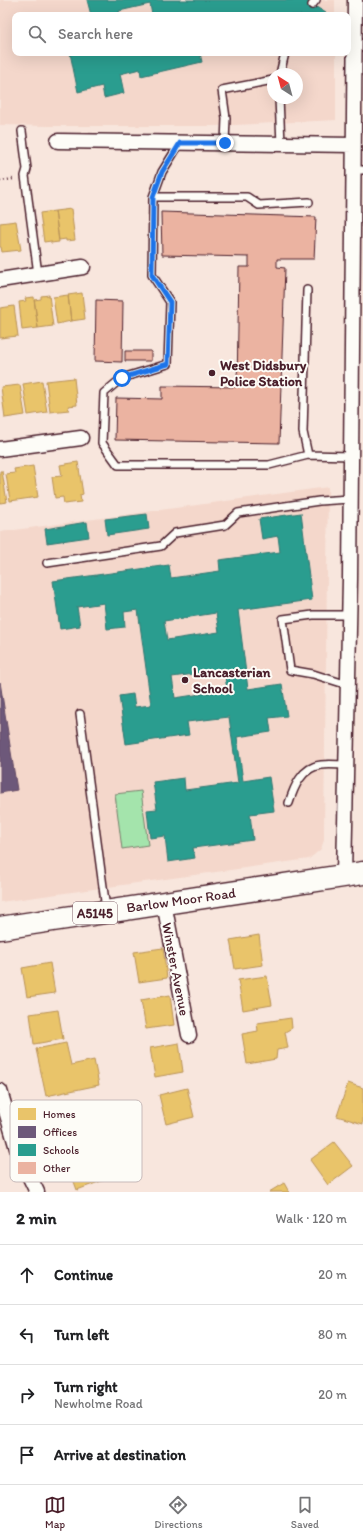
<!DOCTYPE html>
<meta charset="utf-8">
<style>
body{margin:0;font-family:Itim,sans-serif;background:#f6f6f6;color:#202124}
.compass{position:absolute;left:267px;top:68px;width:36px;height:36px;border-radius:50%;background:#fff;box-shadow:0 4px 16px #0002;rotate:324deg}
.stop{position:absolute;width:12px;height:12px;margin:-9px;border:3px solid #1a73e8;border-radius:50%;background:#fff}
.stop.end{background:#1a73e8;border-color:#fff;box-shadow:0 1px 4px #0008}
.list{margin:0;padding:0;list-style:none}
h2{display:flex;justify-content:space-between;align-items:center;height:52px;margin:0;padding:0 16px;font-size:17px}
h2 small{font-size:13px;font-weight:400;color:#757577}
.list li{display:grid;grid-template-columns:26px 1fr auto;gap:12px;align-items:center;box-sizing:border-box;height:60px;padding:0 16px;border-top:1px solid #e0e0e0}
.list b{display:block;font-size:15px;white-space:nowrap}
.list p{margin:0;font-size:13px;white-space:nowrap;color:#757577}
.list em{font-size:13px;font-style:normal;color:#757577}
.icon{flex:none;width:22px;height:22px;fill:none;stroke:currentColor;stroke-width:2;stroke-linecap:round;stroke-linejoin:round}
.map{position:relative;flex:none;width:363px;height:1192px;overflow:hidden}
.search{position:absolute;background:#fff;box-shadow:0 4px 16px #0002;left:12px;right:12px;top:12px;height:44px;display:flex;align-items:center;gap:10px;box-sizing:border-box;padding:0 14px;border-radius:8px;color:#757577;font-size:15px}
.sheet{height:292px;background:#fff}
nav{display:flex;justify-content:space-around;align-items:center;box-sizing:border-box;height:56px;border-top:1px solid #e0e0e0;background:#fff;font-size:11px;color:#757577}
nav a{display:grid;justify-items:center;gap:2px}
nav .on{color:#4a1f2b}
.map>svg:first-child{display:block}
.built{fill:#f4d7cb;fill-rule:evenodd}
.green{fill:#a4e4ac;stroke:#77826c}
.homes{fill:#e9c46a;stroke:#b99257}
.offices{fill:#6d597a;stroke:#624862}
.schools{fill:#2a9d8f;stroke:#347771;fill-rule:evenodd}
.building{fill:#ebb3a1;stroke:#4a1f2b}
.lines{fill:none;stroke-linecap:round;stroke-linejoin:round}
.service-casing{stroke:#4a1f2b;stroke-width:10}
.minor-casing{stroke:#4a1f2b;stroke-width:17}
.primary-casing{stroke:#4a1f2b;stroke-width:25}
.path{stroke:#4a1f2b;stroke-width:2.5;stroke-dasharray:1 3;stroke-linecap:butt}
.service{stroke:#fdfcf7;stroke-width:7}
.minor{stroke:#fdfcf7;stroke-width:14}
.primary{stroke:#fdfcf7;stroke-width:22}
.route{stroke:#1a73e8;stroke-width:5}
.poi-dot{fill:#4a1f2b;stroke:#fdfcf7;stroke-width:1.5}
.labels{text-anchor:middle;stroke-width:4;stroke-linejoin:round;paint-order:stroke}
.shield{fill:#fdfcf7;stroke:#806168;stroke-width:1}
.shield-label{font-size:13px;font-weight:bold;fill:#4a1f2b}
.poi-label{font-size:14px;font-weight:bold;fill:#4a1f2b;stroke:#fdfcf7;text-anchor:start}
.street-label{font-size:14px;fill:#4a1f2b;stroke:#fdfcf7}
.key{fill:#fdfcf7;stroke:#c7baba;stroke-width:1}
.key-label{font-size:11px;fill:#4a1f2b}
</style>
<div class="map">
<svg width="363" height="1192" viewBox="0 0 363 1192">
<rect width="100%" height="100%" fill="#f8e6dd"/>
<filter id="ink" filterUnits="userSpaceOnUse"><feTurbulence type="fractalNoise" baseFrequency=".025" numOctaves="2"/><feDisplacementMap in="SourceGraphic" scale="8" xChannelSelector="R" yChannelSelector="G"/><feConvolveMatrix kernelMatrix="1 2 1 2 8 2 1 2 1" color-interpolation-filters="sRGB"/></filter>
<g filter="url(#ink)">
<path class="built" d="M0,0H335V15H15V53H336V120L214,126H48L0,125ZM273,74H297V98H273Z
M328,487L324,831V840L321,849L309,859L0,902V532Z"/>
<path class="green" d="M141,791L148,845L122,849L115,794Z"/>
<path class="homes" d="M71,209L75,240L66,241V239L59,240L55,211Z
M55,211L59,242L51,243V241L44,242L40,213Z
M16,221L21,250L2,252L1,247H0V223Z
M82,293L85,319L71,321L68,295Z
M49,295L53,326L38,328L34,300L41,299V296Z
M68,295L71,321L57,324L53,297Z
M34,297L38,328L22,330L19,302L26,301L25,298Z
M14,306L18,336L0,338V308Z
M74,378L77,405L68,406L69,410L50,412L46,381Z
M42,381L47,412L28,415L23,384Z
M20,385L25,415L5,418L1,387Z
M78,462L83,494L80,495L81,502L64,504L63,497L55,498L52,477L62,476L60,465Z
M33,466L38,497L10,501L6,474L15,473L14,469Z
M0,471H2L7,502L0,503Z
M259,935L263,965L235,969L230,940Z
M163,948L167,978L139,982L134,952Z
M50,963L55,993L27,997L22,968Z
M267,976L272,1005L243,1010L238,980Z
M170,995L174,1025L146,1029L141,1000Z
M58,1010L63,1039L34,1044L30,1014Z
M291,1018L292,1028L285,1032L288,1048L277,1050L276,1059L247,1064L242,1034L258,1031L257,1023Z
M66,1043L71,1065L94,1060L99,1085L46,1096L36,1049Z
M179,1043L183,1072L155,1077L150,1048Z
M348,1083L363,1088V1124L337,1116Z
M187,1088L194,1117L166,1124L159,1095Z
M334,1142L353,1166L328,1185L310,1160Z
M94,1152L104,1180L77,1190L67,1162Z
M284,1183L289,1192H269Z"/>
<path class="offices" d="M0,682L17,790L0,793Z"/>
<path class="schools" d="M87,0H305L326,13L325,15H152L150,4L119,11L120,15H91Z
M70,53H200L202,62L141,76L140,69L120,74L124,93L104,98L102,86L78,92Z
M301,513L312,600L238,610L248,689L282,684L287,716L269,718L271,732L237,737L243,781L269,777L274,811L250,814L253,840L193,848L195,858L168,862L165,836L150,838L147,810L157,809L153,782L184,778L185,790L238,783L229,717L187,722L189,735L126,744L119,696L133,694L135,707L151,705L138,610L124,612L125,627L107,629L104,603L77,607L80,626L60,629L53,581L169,565L171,578L220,571L219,560L280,552L278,536L262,539L259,519ZM216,613L219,632L167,640L164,621ZM224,670L227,690L175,698L172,677Z
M147,514L149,529L107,535L105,519Z
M87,522L89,537L47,543L45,529Z"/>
<path class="building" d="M161,212L316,217L314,259H277V267L285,268L279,443L115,440L116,398L162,399V386L237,387L239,267H249V257L162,255Z
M96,300L123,301L122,362L95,361Z
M125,351H151V361H125Z"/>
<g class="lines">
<defs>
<path id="service" d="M312,5L316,0
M280,74L285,53
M279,98L281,144
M22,131L27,169L25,176L38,274
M180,143L162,172L153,197L152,275L170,302L168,364L122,378L104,393L102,443L118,465H269L308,455L351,456
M225,143L226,118L222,90L273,80
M353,170H363
M153,197H247L259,205L309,202
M307,290L303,432L308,455
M47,563L161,546L175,533L225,525L238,513L319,501L350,499
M348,685L313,674L290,670L283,619L313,615H349
M80,714L106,909
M289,803C294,787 302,767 321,765C329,764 338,765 346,765"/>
<path id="minor" d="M58,141L353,145
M0,280L83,267
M0,449L81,438
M344,876L350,579L355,0
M164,903L189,1035
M0,1091L19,1155L37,1192"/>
<path id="primary" d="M0,928L363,873"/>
</defs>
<use href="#service" class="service-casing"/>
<use href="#minor" class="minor-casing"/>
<use href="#primary" class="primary-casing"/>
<path class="path" d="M0,181L13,179"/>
<use href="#service" class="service"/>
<use href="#minor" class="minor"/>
<use href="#primary" class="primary"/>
</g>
</g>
<g class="lines" filter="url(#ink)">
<path class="route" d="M122,378L168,364L170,302L152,275L153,197L162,172L180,143H225"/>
</g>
<g class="poi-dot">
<circle cx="212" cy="373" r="4"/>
<circle cx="185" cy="680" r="4"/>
</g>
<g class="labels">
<rect class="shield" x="73" y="902" width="44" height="22" rx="3"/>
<g class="shield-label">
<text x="95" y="918">A5145</text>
</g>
<g class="poi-label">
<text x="220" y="370">West Didsbury<tspan x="220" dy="16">Police Station</tspan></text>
<text x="193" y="677">Lancasterian<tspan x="193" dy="16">School</tspan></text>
</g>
<g class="street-label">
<text transform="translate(181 900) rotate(-8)" y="5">Barlow Moor Road</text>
<text transform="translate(176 969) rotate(79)" y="5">Winster Avenue</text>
</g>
</g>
<rect x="10" y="1100" width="132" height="82" rx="6" class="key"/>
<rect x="18" y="1108" width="18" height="12" fill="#e9c46a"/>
<rect x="18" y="1126" width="18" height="12" fill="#6d597a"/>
<rect x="18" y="1144" width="18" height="12" fill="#2a9d8f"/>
<rect x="18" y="1162" width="18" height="12" fill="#ebb3a1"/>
<g class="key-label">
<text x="43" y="1118">Homes</text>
<text x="43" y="1136">Offices</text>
<text x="43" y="1154">Schools</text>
<text x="43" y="1172">Other</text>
</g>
</svg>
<svg class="compass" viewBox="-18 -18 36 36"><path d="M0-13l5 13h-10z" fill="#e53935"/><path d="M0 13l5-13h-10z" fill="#757577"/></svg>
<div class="stop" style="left:122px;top:378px"></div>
<div class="stop end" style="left:225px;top:143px"></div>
<div class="search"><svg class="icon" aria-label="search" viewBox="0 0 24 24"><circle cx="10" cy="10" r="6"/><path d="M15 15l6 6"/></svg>Search here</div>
</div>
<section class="sheet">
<h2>2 min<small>Walk · 120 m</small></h2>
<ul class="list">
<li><svg class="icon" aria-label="ahead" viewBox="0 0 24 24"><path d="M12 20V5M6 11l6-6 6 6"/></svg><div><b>Continue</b></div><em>20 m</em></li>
<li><svg class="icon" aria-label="left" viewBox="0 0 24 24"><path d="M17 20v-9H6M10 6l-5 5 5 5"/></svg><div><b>Turn left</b></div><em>80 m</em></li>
<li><svg class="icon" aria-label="right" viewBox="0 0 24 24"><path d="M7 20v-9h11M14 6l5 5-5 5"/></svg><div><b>Turn right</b><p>Newholme Road</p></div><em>20 m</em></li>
<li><svg class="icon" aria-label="arrive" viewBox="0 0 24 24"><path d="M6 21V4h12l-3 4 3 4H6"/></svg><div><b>Arrive at destination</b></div></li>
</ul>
</section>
<nav>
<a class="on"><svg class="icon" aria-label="map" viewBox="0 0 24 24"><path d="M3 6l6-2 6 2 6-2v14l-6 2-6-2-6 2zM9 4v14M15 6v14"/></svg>Map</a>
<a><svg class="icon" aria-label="directions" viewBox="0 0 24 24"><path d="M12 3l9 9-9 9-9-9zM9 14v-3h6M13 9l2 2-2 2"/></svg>Directions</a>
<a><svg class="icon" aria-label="saved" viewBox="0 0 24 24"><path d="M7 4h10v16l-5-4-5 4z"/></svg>Saved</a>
</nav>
